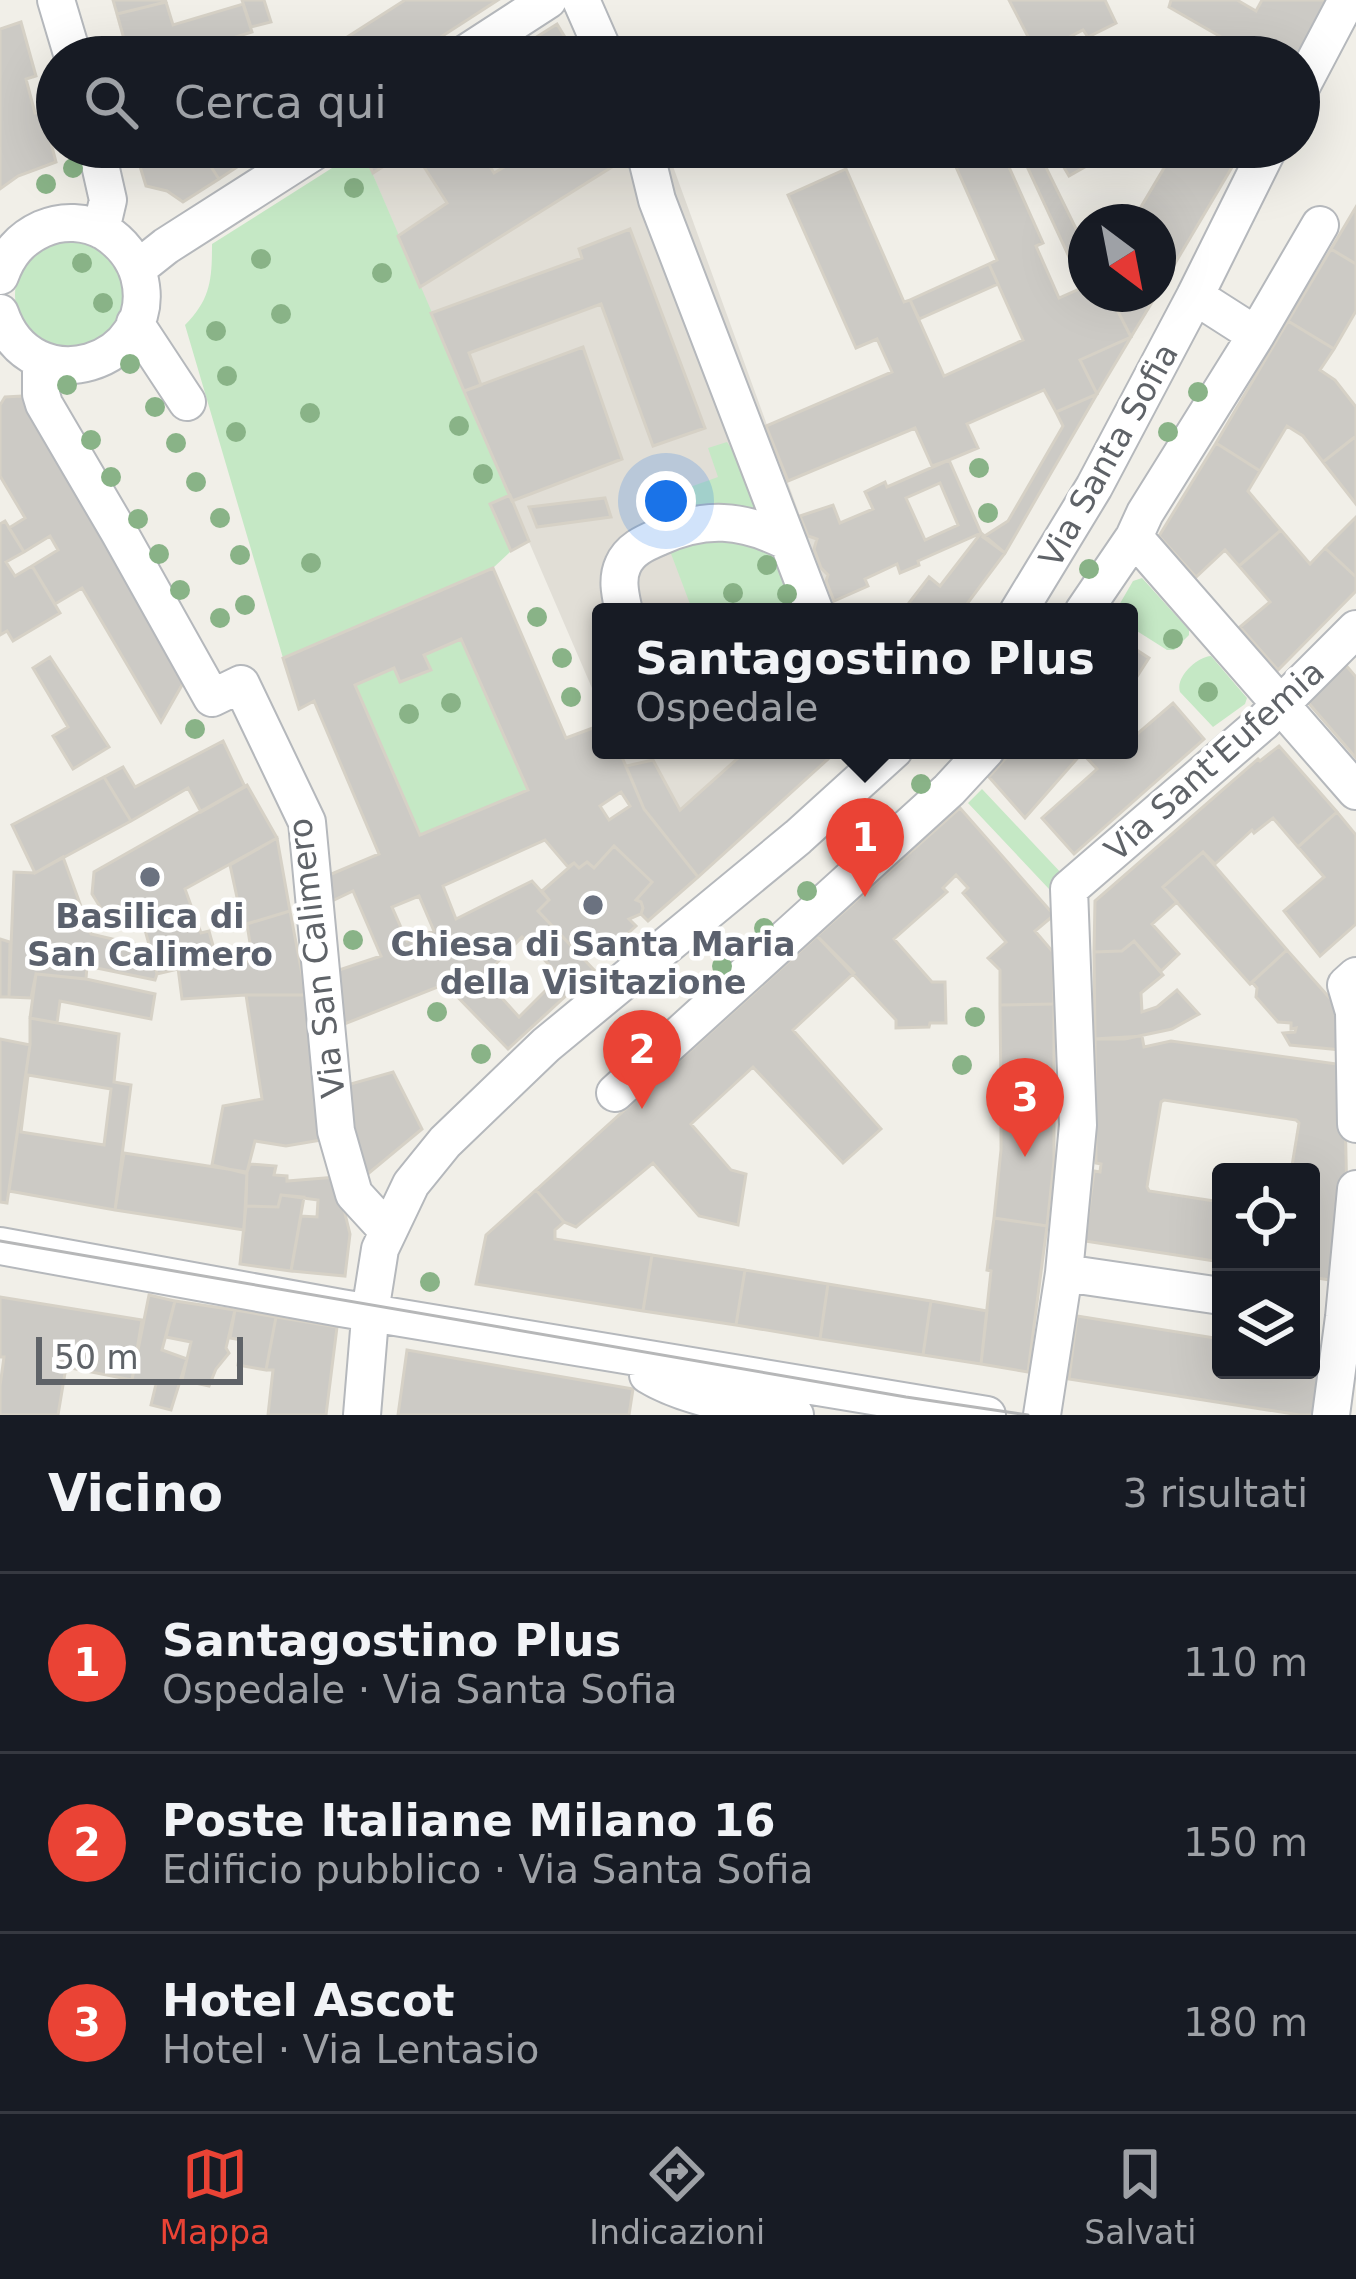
<!DOCTYPE html>
<html lang="it">
<meta charset="utf-8">
<style>
body{margin:0;font-family:"DejaVu Sans",sans-serif;background:#20242c;color:#f1f3f6}
.controls{position:absolute;right:36px;bottom:36px;display:grid;overflow:hidden;border-radius:12px;box-shadow:0 12px 48px #0002}
.controls button{width:108px;height:108px;display:grid;place-items:center;padding:0;border:0;border-bottom:3px solid #363941;background:#171b24;color:#f1f3f6;font:60px sans-serif}
.compass{position:absolute;left:1068px;top:204px;width:108px;height:108px;border-radius:50%;background:#171b24;box-shadow:0 12px 48px #0002;rotate:148deg}
.scale{position:absolute;left:36px;bottom:30px;width:207px;box-sizing:border-box;padding-left:12px;border:6px solid #5f6368;border-top:0;font-size:33px;line-height:42px;white-space:nowrap;color:#5f6368;-webkit-text-stroke:9px #fff;paint-order:stroke}
.you{position:absolute;left:666px;top:501px;width:42px;height:42px;margin:-30px;border:9px solid #fff;border-radius:50%;background:#1a73e8;box-shadow:0 0 0 18px #1a73e833}
.badge{display:grid;place-items:center;width:78px;height:78px;border-radius:50%;background:#ea4335;color:#fff;font-size:39px;font-weight:700}
.pin{position:absolute;translate:-50% -99px;filter:drop-shadow(0 3px 6px #0008)}
.pin::after{content:'';position:absolute;top:63px;width:42px;height:36px;background:inherit;clip-path:polygon(0 0,100% 0,50% 100%)}
.popup{position:absolute;left:592px;top:603px;width:546px;height:156px;box-sizing:border-box;display:grid;place-content:center;border-radius:12px;background:#171b24;filter:drop-shadow(0 3px 9px #0005);font-size:39px;white-space:nowrap;color:#9ea1a6}
.popup b{font-size:45px;color:#f1f3f6}
.popup::after{content:'';position:absolute;left:50%;top:100%;margin-left:-24px;border:24px solid transparent;border-top-color:#171b24}
.list{margin:0;padding:0;list-style:none}
h2{display:flex;justify-content:space-between;align-items:center;height:156px;margin:0;padding:0 48px;font-size:51px}
h2 small{font-size:39px;font-weight:400;color:#9ea1a6}
.list li{display:grid;grid-template-columns:78px 1fr auto;gap:36px;align-items:center;box-sizing:border-box;height:180px;padding:0 48px;border-top:3px solid #363941}
.list b{display:block;font-size:45px;white-space:nowrap}
.list p{margin:0;font-size:39px;white-space:nowrap;color:#9ea1a6}
.list em{font-size:39px;font-style:normal;color:#9ea1a6}
.icon{flex:none;width:66px;height:66px;fill:none;stroke:currentColor;stroke-width:2;stroke-linecap:round;stroke-linejoin:round}
.map{position:relative;flex:none;width:1356px;height:1415px;overflow:hidden}
.search{position:absolute;background:#171b24;box-shadow:0 12px 48px #0002;left:36px;right:36px;top:36px;height:132px;display:flex;align-items:center;gap:30px;box-sizing:border-box;padding:0 42px;border-radius:66px;color:#9ea1a6;font-size:45px}
.sheet{height:696px;background:#171b24}
nav{display:flex;justify-content:space-around;align-items:center;box-sizing:border-box;height:168px;border-top:3px solid #363941;background:#171b24;font-size:33px;color:#9ea1a6}
nav a{display:grid;justify-items:center;gap:6px}
nav .on{color:#ea4335}
.map>svg:first-child{display:block}
.education{fill:#e1ded6}
.green{fill:#c5e8c5}
.building{fill:#cccac5;stroke:#d6d1c6;stroke-width:3;fill-rule:evenodd}
.lines{fill:none;stroke-linecap:round;stroke-linejoin:round}
.minor-casing{stroke:#b5b8bc;stroke-width:40}
.minor{stroke:#fff;stroke-width:36}
.tram{stroke:#b6b7b8;stroke-width:3}
.tree{fill:#89b387}
.worship-dot{fill:#6b7280;stroke:#fff;stroke-width:4.5}
.labels{text-anchor:middle;stroke-width:9;stroke-linejoin:round;paint-order:stroke}
.street-label{font-size:33px;fill:#5f6368;stroke:#fff}
.worship-label{font-size:33px;font-weight:bold;fill:#5b616d;stroke:#fff}
</style>
<div class="map">
<svg width="1356" height="1415" viewBox="0 0 1356 1415">
<rect width="100%" height="100%" fill="#f1efe8"/>
<path class="education" d="M364,147H666L800,516L808,536L817,539L814,549L817,559L828,575L826,582L837,612H601V709L448,354L362,149Z
M619,750H747L680,810L653,761L626,766Z"/>
<path class="green" d="M362,149L510,495L490,505L511,551L493,568L283,658L185,325C211,299 212,279 212,244Z
M15 295a55 55 0 1 1 110 0a55 55 0 1 1-110 0Z
M727,442L761,493L775,528L660,523L651,501L718,477L708,448Z
M735,531L782,548L806,612H693L667,543Z
M1142,578L1189,630V635L1174,650H1167L1129,626V612H1115L1133,581Z
M461,639L528,790L420,835L355,685L394,668L430,669L424,655Z
M1211,656L1247,698L1245,704L1213,727L1180,692C1175,677 1197,657 1211,656Z
M982,789L1064,876L1049,889L968,803Z"/>
<path class="building" d="M113,0H165L166,2L117,14Z
M242,0H264L271,22L251,27Z
M405,0H498L410,57H316Z
M1009,0H1105L1116,23L1088,37L1083,30L1037,54Z
M1171,0H1237L1256,11L1262,0H1331L1297,57H1229L1235,45L1169,7Z
M166,2L173,25L243,4L252,32L184,53L185,57H129L117,14Z
M21,22L36,76L26,79L35,113L43,112L56,162L18,176L0,189V29Z
M557,24L577,57H505Z
M134,147H198L219,179L183,202L167,191L146,186Z
M198,147H267L219,179Z
M364,147H478L494,173L538,147H644L420,287L398,236L447,203L412,148L373,173L362,149Z
M957,147H1000L1043,243L1036,246L1059,298L1086,286V294H1109L1131,337L1080,360L1097,394L1056,412L1044,390L967,424L978,448L949,460L932,466L915,428L788,481L766,426L892,372L877,339L856,348L788,195L846,169L904,302L910,300L944,376L1023,340L989,264L997,260L949,151Z
M1018,147H1036L1086,249V286L1083,287Z
M1052,147H1244L1158,292V222H1132L1164,168L1141,155L1136,164L1113,151L1069,176Z
M1356,207V264L1331,249Z
M630,229L705,428L653,446L601,304L469,353L481,385L464,391L431,313L582,258L579,249Z
M1331,249L1356,264V311L1334,349L1288,321Z
M989,264L998,284L919,319L910,300Z
M1109,294H1157L1131,337Z
M1288,321L1334,349L1320,370L1335,380L1356,407V436L1323,462L1303,436L1287,426L1260,471L1216,443Z
M1131,337L1097,394L1080,360Z
M583,347L622,459L512,501L464,391Z
M1097,394L1051,473L1005,553L983,537L1008,521L1063,426L1056,412Z
M22,396L190,671L161,722L82,588L55,604L32,566L58,550L50,536L24,552L9,528L25,518L0,476V405L5,397Z
M1356,436V504L1323,462Z
M1216,443L1260,471L1248,491L1281,530L1239,566L1225,550L1196,577L1159,536Z
M949,460L981,533L918,561L919,565L900,573L897,564L865,579L868,586L834,601L826,581L828,575L821,568L814,549L817,539L808,536L800,516L833,505L840,523L873,509L865,492L885,482L887,487ZM940,483L958,525L925,540L906,498Z
M510,495L529,541L511,551L490,504Z
M605,498L611,517L537,527L529,507Z
M1356,517V577L1325,548Z
M5,521L24,552L6,562L15,576L32,566L60,613L13,641L7,631L0,635V524Z
M1281,530L1310,564L1325,548L1356,577V591L1278,670L1240,627L1270,602L1239,566Z
M981,533L1005,553L961,612H902L929,577L940,586Z
M493,568L566,738L601,725V750H619L644,809L698,877L648,921L641,914L643,908L641,902L636,900L652,882L614,846L594,868L587,862L579,868L574,863L568,867L545,840L443,886L456,919L532,881L549,900L538,911L594,970L508,1049L445,984L342,1025L333,972L381,956L353,891L330,902L329,875L379,854L314,701L299,709L283,658ZM461,639L528,790L420,835L355,685L394,668L400,682L431,670L424,655ZM621,792L630,806L609,820L600,806ZM419,896L434,931L407,941L392,907ZM522,937L560,976L519,1017L483,977Z
M1129,645L1149,658L1129,689Z
M50,657L109,747L73,769L53,736L68,727L33,668Z
M1344,663L1356,677V758L1306,700Z
M1173,703L1204,739L1074,854L1042,818L1097,769L1082,753L1025,818L989,777L1013,750H1129V741Z
M223,741L245,787L201,812L188,788L131,821L104,777L123,767L135,787Z
M1279,746L1337,812L1298,847L1273,818L1254,833L1252,830L1215,864L1203,852L1163,887L1177,902L1152,924L1179,954L1161,971L1134,941L1122,951L1094,952L1095,901L1258,759L1260,761Z
M747,750H838L698,877L644,809L626,766L653,760L680,810Z
M104,777L131,821L35,873L12,825Z
M247,785L277,838L185,889L201,933L209,931L217,960L157,974L141,915L122,920L111,917L102,910L92,894L94,872Z
M960,808L1054,915L1035,931L1053,952L1054,1004L1000,1005V970L988,958L1006,942L963,893L968,888L956,875L943,888L947,892L894,939L932,982H945L946,1023H930L929,1027L896,1028V1020L817,936Z
M1337,812L1356,835V924L1320,956L1284,911L1324,877L1298,847Z
M277,838L290,911L243,925L230,865Z
M614,846L652,882L636,900L641,902L643,908L641,914L629,919L636,926L605,954L600,948L585,960L538,911L549,900L542,891L574,863L579,868L587,862L594,868Z
M1203,852L1287,950L1250,984L1163,887Z
M63,857L91,934L151,948L157,974L155,980L87,966L86,979L36,974L31,998L9,997L14,872L35,873Z
M290,911L306,995H246L182,999L178,968L217,960L253,962L247,924Z
M817,936L854,973L793,1030L881,1129L843,1163L753,1067L691,1124L731,1170L746,1174L738,1225L699,1216L653,1163L576,1227L564,1222L536,1190Z
M0,939L10,942L9,997H0Z
M1134,941L1163,975L1141,993L1142,1012L1157,1007L1177,990L1199,1014L1172,1029L1125,1039H1095L1094,952L1122,951Z
M1287,950L1335,1004L1342,1050L1290,1045L1283,1033L1295,1032L1296,1028L1291,1029V1023L1278,1022L1256,997L1257,988L1252,982Z
M36,974L86,979L155,994L151,1019L60,1001L57,1023L30,1018Z
M246,995H306L327,1139L286,1146L255,1141L247,1172L244,1173L212,1165L223,1106L262,1099Z
M1054,1004V1089L1001,1090L1000,1005Z
M30,1018L119,1034L114,1082L131,1085L115,1210L9,1191L30,1045ZM28,1075L111,1089L104,1145L21,1132Z
M1142,1036L1144,1047L1171,1041L1344,1065L1347,1202L1336,1281L1311,1277V1172H1291L1299,1123L1296,1120L1164,1100L1161,1102L1147,1187L1149,1191L1221,1202V1262L1085,1241L1094,1171L1100,1172L1101,1164L1096,1163L1095,1039Z
M0,1039L30,1045L7,1203L0,1202Z
M393,1072L422,1129L363,1178L347,1085Z
M1054,1089V1161L1047,1226L994,1218L1001,1150V1090Z
M124,1153L247,1172L244,1230L115,1210Z
M250,1164L276,1166L274,1175L287,1176V1181L336,1177L350,1234L345,1276L291,1271L301,1216L317,1217L318,1200L281,1195L278,1207L246,1206L247,1172Z
M536,1190L564,1222L555,1230V1239L652,1255L643,1311L476,1284L486,1235Z
M281,1195L304,1197L291,1271L240,1264L246,1206L278,1207Z
M994,1218L1047,1226L1028,1372L981,1364L991,1271L987,1270Z
M652,1255L745,1270L736,1325L643,1311Z
M745,1270L828,1284L820,1339L736,1325Z
M828,1284L931,1301L923,1355L820,1339Z
M149,1295L175,1301L162,1350L187,1359L171,1410L151,1405L156,1384L132,1380Z
M0,1297L142,1320L132,1380L66,1367L58,1415H0V1386L4,1357H0Z
M175,1301L235,1310L226,1348L229,1353L216,1369L209,1386L182,1380L191,1342L166,1337Z
M931,1301L987,1311L981,1364L923,1355Z
M235,1310L276,1317L266,1370L238,1365L242,1340L230,1338Z
M1077,1316L1221,1339V1370H1311V1353L1325,1355L1317,1415H1300L1069,1379Z
M276,1317L337,1327L326,1415H268L273,1370H266Z
M407,1350L633,1389L629,1415H398Z"/>
<g class="lines">
<defs>
<path id="minor" d="M56,0L73,57
M581,0L606,57
M460,57L548,0
M1299,91L1347,0
M96,147L108,200L101,230
M644,147L657,200L815,612
M137,269L166,246L321,147
M0,276C8,254 20,239 42,229C62,220 86,221 105,232C121,242 134,258 139,276C162,364 31,405 0,313
M1195,296L1256,335
M135,323L187,402
M41,361V394L44,404L119,532L212,698L241,684L307,822L336,1131L354,1194L387,1230
M1134,537L1356,791
M624,612C621,597 616,580 623,565C630,549 645,543 659,537C705,516 742,519 786,541
M1018,612L1094,487L1195,296L1269,147
M1083,612L1134,537L1145,513L1256,335L1320,225
M1356,976L1346,985L1354,1012L1356,1124
M615,1093L949,790L986,750
M0,1246L341,1308L987,1415
M1064,1273L1221,1296
M648,1375C687,1399 750,1408 795,1415
M362,1415L371,1306L380,1249L411,1184L445,1142L546,1045L798,837L894,750
M1042,1415L1064,1273L1078,1125L1069,889L1263,722L1356,629
M1331,1415L1344,1317L1356,1189"/>
</defs>
<use href="#minor" class="minor-casing"/>
<use href="#minor" class="minor"/>
<path class="tram" d="M0,1241L906,1397L1028,1415"/>
</g>
<g class="tree">
<circle cx="73" cy="168" r="10"/>
<circle cx="46" cy="184" r="10"/>
<circle cx="354" cy="188" r="10"/>
<circle cx="261" cy="259" r="10"/>
<circle cx="82" cy="263" r="10"/>
<circle cx="382" cy="273" r="10"/>
<circle cx="103" cy="303" r="10"/>
<circle cx="281" cy="314" r="10"/>
<circle cx="216" cy="331" r="10"/>
<circle cx="130" cy="364" r="10"/>
<circle cx="227" cy="376" r="10"/>
<circle cx="67" cy="385" r="10"/>
<circle cx="1198" cy="392" r="10"/>
<circle cx="155" cy="407" r="10"/>
<circle cx="310" cy="413" r="10"/>
<circle cx="459" cy="426" r="10"/>
<circle cx="236" cy="432" r="10"/>
<circle cx="1168" cy="432" r="10"/>
<circle cx="91" cy="440" r="10"/>
<circle cx="176" cy="443" r="10"/>
<circle cx="979" cy="468" r="10"/>
<circle cx="483" cy="474" r="10"/>
<circle cx="111" cy="477" r="10"/>
<circle cx="196" cy="482" r="10"/>
<circle cx="988" cy="513" r="10"/>
<circle cx="220" cy="518" r="10"/>
<circle cx="138" cy="519" r="10"/>
<circle cx="159" cy="554" r="10"/>
<circle cx="240" cy="555" r="10"/>
<circle cx="311" cy="563" r="10"/>
<circle cx="767" cy="565" r="10"/>
<circle cx="1089" cy="569" r="10"/>
<circle cx="180" cy="590" r="10"/>
<circle cx="733" cy="593" r="10"/>
<circle cx="787" cy="594" r="10"/>
<circle cx="245" cy="605" r="10"/>
<circle cx="537" cy="617" r="10"/>
<circle cx="220" cy="618" r="10"/>
<circle cx="1173" cy="639" r="10"/>
<circle cx="562" cy="658" r="10"/>
<circle cx="1208" cy="692" r="10"/>
<circle cx="571" cy="697" r="10"/>
<circle cx="451" cy="703" r="10"/>
<circle cx="409" cy="714" r="10"/>
<circle cx="195" cy="729" r="10"/>
<circle cx="921" cy="784" r="10"/>
<circle cx="885" cy="821" r="10"/>
<circle cx="846" cy="852" r="10"/>
<circle cx="807" cy="891" r="10"/>
<circle cx="764" cy="928" r="10"/>
<circle cx="353" cy="940" r="10"/>
<circle cx="722" cy="966" r="10"/>
<circle cx="437" cy="1012" r="10"/>
<circle cx="975" cy="1017" r="10"/>
<circle cx="481" cy="1054" r="10"/>
<circle cx="962" cy="1065" r="10"/>
<circle cx="430" cy="1282" r="10"/>
</g>
<g class="worship-dot">
<circle cx="150" cy="877" r="12"/>
<circle cx="593" cy="905" r="12"/>
</g>
<g class="labels">
<g class="street-label">
<text transform="translate(1108 455) rotate(-61)" y="12">Via Santa Sofia</text>
<text transform="translate(1214 760) rotate(-42)" y="12">Via Sant'Eufemia</text>
<text transform="translate(316 958) rotate(-97)" y="12">Via San Calimero</text>
</g>
<g class="worship-label">
<text x="150" y="928">Basilica di<tspan x="150" dy="38">San Calimero</tspan></text>
<text x="593" y="956">Chiesa di Santa Maria<tspan x="593" dy="38">della Visitazione</tspan></text>
</g>
</g>
</svg>
<div class="controls">
<button><svg class="icon" aria-label="locate" viewBox="0 0 24 24"><circle cx="12" cy="12" r="6"/><path d="M12 2v4M12 18v4M2 12h4M18 12h4"/></svg></button>
<button><svg class="icon" aria-label="layers" viewBox="0 0 24 24"><path d="M12 4l9 5-9 5-9-5zM3 14l9 5 9-5"/></svg></button>
</div>
<svg class="compass" viewBox="-18 -18 36 36"><path d="M0-13l5 13h-10z" fill="#e53935"/><path d="M0 13l5-13h-10z" fill="#9ea1a6"/></svg>
<div class="scale">50 m</div>
<div class="you"></div>
<div class="pin badge" style="left:865px;top:897px">1</div>
<div class="popup"><b>Santagostino Plus</b>Ospedale</div>
<div class="pin badge" style="left:642px;top:1109px">2</div>
<div class="pin badge" style="left:1025px;top:1157px">3</div>
<div class="search"><svg class="icon" aria-label="search" viewBox="0 0 24 24"><circle cx="10" cy="10" r="6"/><path d="M15 15l6 6"/></svg>Cerca qui</div>
</div>
<section class="sheet">
<h2>Vicino<small>3 risultati</small></h2>
<ul class="list">
<li><span class="badge">1</span><div><b>Santagostino Plus</b><p>Ospedale · Via Santa Sofia</p></div><em>110 m</em></li>
<li><span class="badge">2</span><div><b>Poste Italiane Milano 16</b><p>Edificio pubblico · Via Santa Sofia</p></div><em>150 m</em></li>
<li><span class="badge">3</span><div><b>Hotel Ascot</b><p>Hotel · Via Lentasio</p></div><em>180 m</em></li>
</ul>
</section>
<nav>
<a class="on"><svg class="icon" aria-label="map" viewBox="0 0 24 24"><path d="M3 6l6-2 6 2 6-2v14l-6 2-6-2-6 2zM9 4v14M15 6v14"/></svg>Mappa</a>
<a><svg class="icon" aria-label="directions" viewBox="0 0 24 24"><path d="M12 3l9 9-9 9-9-9zM9 14v-3h6M13 9l2 2-2 2"/></svg>Indicazioni</a>
<a><svg class="icon" aria-label="saved" viewBox="0 0 24 24"><path d="M7 4h10v16l-5-4-5 4z"/></svg>Salvati</a>
</nav>
